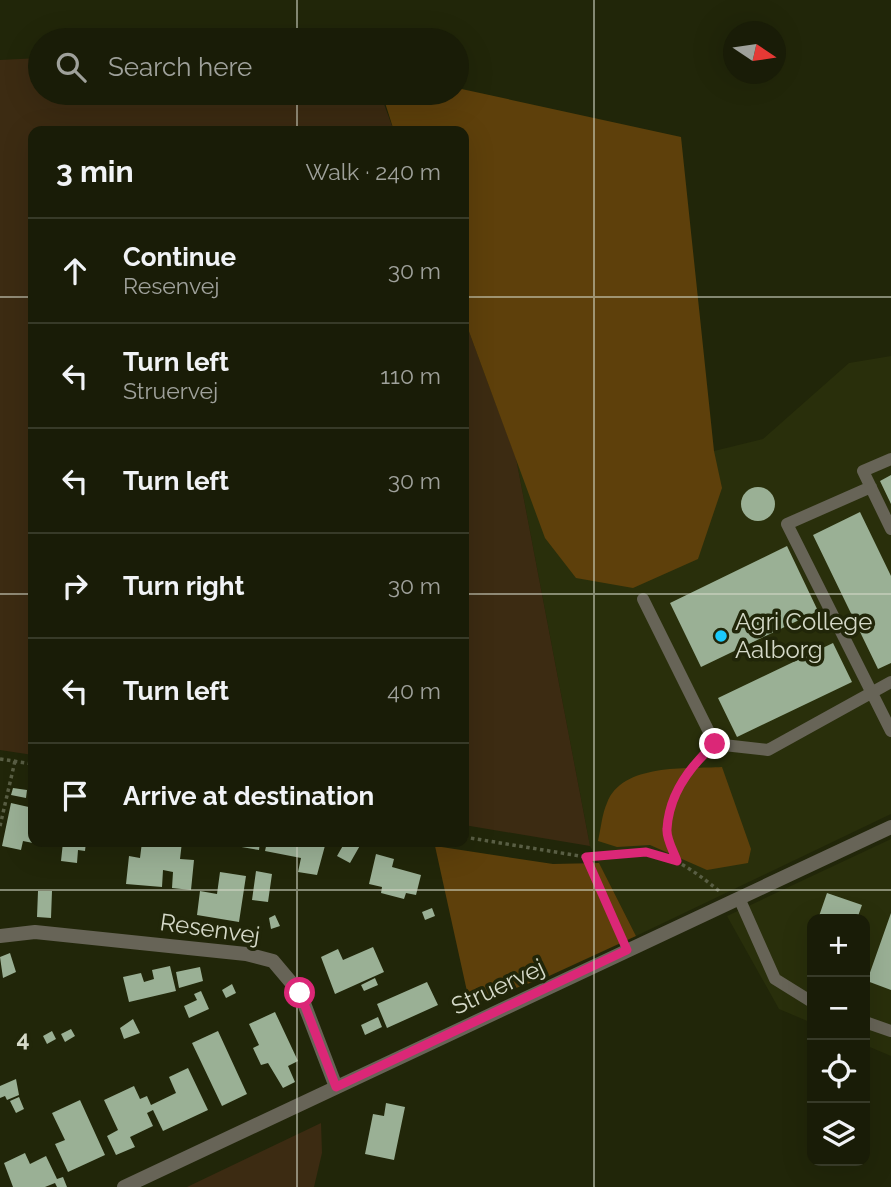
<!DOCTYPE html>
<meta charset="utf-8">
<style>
body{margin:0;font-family:Raleway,sans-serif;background:#262915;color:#f1f3f6}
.controls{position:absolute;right:21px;bottom:21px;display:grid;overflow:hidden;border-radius:14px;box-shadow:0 7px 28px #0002}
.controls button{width:63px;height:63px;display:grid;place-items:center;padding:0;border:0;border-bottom:2px solid #373a28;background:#191c07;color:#f1f3f6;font:35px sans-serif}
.compass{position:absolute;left:723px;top:21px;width:63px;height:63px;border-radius:50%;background:#191c07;box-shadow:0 7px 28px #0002;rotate:103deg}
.stop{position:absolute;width:21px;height:21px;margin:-16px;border:5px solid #db2777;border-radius:50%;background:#fff}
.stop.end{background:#db2777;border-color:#fff;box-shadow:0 2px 7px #0008}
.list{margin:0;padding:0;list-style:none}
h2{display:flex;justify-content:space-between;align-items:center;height:91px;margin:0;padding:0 28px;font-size:30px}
h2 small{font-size:23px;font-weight:400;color:#9fa19b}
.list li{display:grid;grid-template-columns:46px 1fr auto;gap:21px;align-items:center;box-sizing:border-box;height:105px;padding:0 28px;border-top:2px solid #373a28}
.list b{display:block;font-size:26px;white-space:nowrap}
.list p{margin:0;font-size:23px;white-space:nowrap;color:#9fa19b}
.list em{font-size:23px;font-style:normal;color:#9fa19b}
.icon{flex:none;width:38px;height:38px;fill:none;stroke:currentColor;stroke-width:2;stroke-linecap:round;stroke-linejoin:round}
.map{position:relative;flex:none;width:891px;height:1187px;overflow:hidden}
.search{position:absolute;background:#191c07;box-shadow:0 7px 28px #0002;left:28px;top:28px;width:441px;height:77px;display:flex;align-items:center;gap:18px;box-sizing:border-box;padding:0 24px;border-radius:38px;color:#9fa19b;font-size:26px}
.panel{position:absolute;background:#191c07;box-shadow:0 7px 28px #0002;left:28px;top:126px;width:441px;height:721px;border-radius:14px}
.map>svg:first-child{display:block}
.built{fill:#292f0b}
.green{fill:#3c2b12}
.forest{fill:#5e400b}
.building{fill:#9ab095}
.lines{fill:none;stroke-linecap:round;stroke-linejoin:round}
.path{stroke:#595e44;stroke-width:3.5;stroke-dasharray:3.5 3.5;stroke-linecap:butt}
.lane{stroke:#676457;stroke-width:12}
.street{stroke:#676457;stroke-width:14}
.route{stroke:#db2777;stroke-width:9}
.grid{fill:none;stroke:#d5d9c8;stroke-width:2;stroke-opacity:0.55}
.poi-dot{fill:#1acafc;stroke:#212609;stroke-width:2.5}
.labels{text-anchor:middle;stroke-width:7;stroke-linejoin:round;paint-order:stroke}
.poi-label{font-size:24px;fill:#d5d9c8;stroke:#212609;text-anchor:start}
.street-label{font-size:24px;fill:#d5d9c8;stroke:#212609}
.grid-label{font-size:23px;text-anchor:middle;font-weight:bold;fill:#d5d9c8;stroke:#212609;stroke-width:7;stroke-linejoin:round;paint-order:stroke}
</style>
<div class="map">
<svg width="891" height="1187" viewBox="0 0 891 1187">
<rect width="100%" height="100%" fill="#212609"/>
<path class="built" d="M891,356V814L636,936L590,846L516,458L714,451L763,439L849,363Z
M891,839V1056L865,1045V919H812V1023L779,1009L727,916Z"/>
<path class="green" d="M40,58V93H265L329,105L384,104L394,131H33V755L0,750V60Z
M464,318L516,458L590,846L464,825Z
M321,1123L322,1153L314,1187H187Z"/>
<path class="forest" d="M457,88L681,137L714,451L722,488L698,559L633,588L576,578L545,538L464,318V131H394L382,93H457Z
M722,767L751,849L748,863L707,870L650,845L617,847L598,841C601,828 602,814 607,803C622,763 687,769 722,767Z
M435,846L553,864L599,863L636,936L549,976L470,1005Z"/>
<path class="building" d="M891,475V504L880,481Z
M741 504a17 17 0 1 1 34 0a17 17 0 1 1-34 0Z
M860,512L891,576V663L878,669L813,535Z
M787,546L818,611L701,667L670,603Z
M833,643L852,682L737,737L718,698Z
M13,788L27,790L26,798L11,795Z
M11,803L33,808V843L23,841L21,850L2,846Z
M63,842H86L85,851L78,850L77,863L61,861Z
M142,842H182L180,859L194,860L191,890L172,888L173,872L163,870L162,887L126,884L129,856L140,858Z
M230,842H260L259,850L230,845Z
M267,842H326L317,875L298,872L301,858L265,851Z
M345,842H362L350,863L337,856Z
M376,854L394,859L392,867L421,875L416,895L406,893L404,899L381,893L382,887L369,884Z
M256,871L272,874L268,902L252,900Z
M220,872L246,876L239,922L197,915L200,891L217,894Z
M38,891H52L51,918L37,917Z
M827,893L862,905L857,919H818Z
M432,908L435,916L425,920L422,912Z
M891,913V990L867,981Z
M275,915L280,926L271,929L269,918Z
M373,947L384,972L335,994L321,957L338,949L343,960Z
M10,953L16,972L3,978L0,957Z
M170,966L176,991L129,1002L123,977L141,973L144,982L154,979L152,970Z
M200,967L203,981L179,988L176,972Z
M375,978L378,985L364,991L361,985Z
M427,982L438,1005L387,1028L377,1004Z
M232,984L236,993L226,998L222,990Z
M201,991L209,1009L189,1018L184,1006L197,1000L194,994Z
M275,1012L298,1061L288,1066L295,1082L283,1088L268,1063L261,1065L253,1048L259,1045L249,1024Z
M378,1017L382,1027L365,1035L361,1025Z
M133,1019L140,1033L124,1039L120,1028Z
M71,1029L75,1036L65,1042L61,1034Z
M52,1031L56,1039L47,1044L43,1036Z
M218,1031L247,1094L222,1106L192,1043Z
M188,1068L208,1110L163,1131L153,1110L147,1113L153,1126L130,1137L135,1147L116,1155L107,1136L118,1130L104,1100L134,1086L140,1099L147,1096L151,1105L176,1093L169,1077Z
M16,1079L19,1095L7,1100L5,1096L0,1098V1086Z
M19,1097L24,1109L16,1113L10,1101Z
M80,1100L105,1155L68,1172L55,1144L65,1140L52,1113Z
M386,1103L405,1107L394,1160L365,1154L373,1114L384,1116Z
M25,1153L30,1164L46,1156L57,1179L63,1177L67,1187H57L55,1183L45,1187H13L4,1163Z"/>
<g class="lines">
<path class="path" d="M0,759L33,764
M0,826L15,761
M464,837L586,857L621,936
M586,857C651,851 666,847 719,891
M676,861C673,852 666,838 667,828C670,800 684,771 705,753"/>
<path class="lane" d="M891,459L863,471L891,529
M871,487L787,524L891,731
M643,599L715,744L768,750L891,682
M739,898L775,979L812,1002
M865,1022L891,1031"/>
<path class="street" d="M0,936L35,932L246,954L273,961L300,993L336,1087
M124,1187L891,827"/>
</g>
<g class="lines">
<path class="route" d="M300,993L336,1087L627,950L586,857L646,852L677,861C674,852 666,839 667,829C669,794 690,766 715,744"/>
</g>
<path class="grid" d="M297,0V40M594,0V1187M297,93V131M0,297H33M464,297H891M0,594H33M464,594H891M297,842V1187M0,890H891"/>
<circle class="poi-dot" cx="721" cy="636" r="7"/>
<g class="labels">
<g class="poi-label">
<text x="735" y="630">Agri College<tspan x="735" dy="28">Aalborg</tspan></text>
</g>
<g class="street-label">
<text transform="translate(210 929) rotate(8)" y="8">Resenvej</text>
<text transform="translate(498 987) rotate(-25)" y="8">Struervej</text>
</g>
</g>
<g class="grid-label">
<text x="23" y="1047">4</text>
</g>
</svg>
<div class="controls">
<button>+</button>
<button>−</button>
<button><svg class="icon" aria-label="locate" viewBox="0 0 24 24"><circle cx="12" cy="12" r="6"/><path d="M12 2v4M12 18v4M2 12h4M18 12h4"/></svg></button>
<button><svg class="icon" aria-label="layers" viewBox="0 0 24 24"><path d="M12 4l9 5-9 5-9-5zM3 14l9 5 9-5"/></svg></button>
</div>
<svg class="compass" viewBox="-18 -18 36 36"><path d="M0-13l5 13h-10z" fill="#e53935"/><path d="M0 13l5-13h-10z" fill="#9fa19b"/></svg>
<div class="stop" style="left:300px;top:993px"></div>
<div class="stop end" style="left:715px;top:744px"></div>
<div class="search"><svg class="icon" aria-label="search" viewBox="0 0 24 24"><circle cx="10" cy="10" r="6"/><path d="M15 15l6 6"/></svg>Search here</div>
<section class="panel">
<h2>3 min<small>Walk · 240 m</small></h2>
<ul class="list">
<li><svg class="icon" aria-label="ahead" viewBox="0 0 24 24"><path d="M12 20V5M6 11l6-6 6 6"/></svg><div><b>Continue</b><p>Resenvej</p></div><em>30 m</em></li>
<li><svg class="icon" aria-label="left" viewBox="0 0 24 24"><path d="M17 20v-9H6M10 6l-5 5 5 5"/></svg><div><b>Turn left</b><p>Struervej</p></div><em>110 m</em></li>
<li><svg class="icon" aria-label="left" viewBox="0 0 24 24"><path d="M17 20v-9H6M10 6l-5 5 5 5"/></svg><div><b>Turn left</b></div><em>30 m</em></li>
<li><svg class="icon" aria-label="right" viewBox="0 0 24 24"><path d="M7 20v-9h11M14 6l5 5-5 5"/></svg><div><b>Turn right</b></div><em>30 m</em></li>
<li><svg class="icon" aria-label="left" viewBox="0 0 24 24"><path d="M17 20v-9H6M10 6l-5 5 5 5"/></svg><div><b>Turn left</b></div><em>40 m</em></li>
<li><svg class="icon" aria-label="arrive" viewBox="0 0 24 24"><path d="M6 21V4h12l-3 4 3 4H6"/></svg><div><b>Arrive at destination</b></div></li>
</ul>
</section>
</div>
